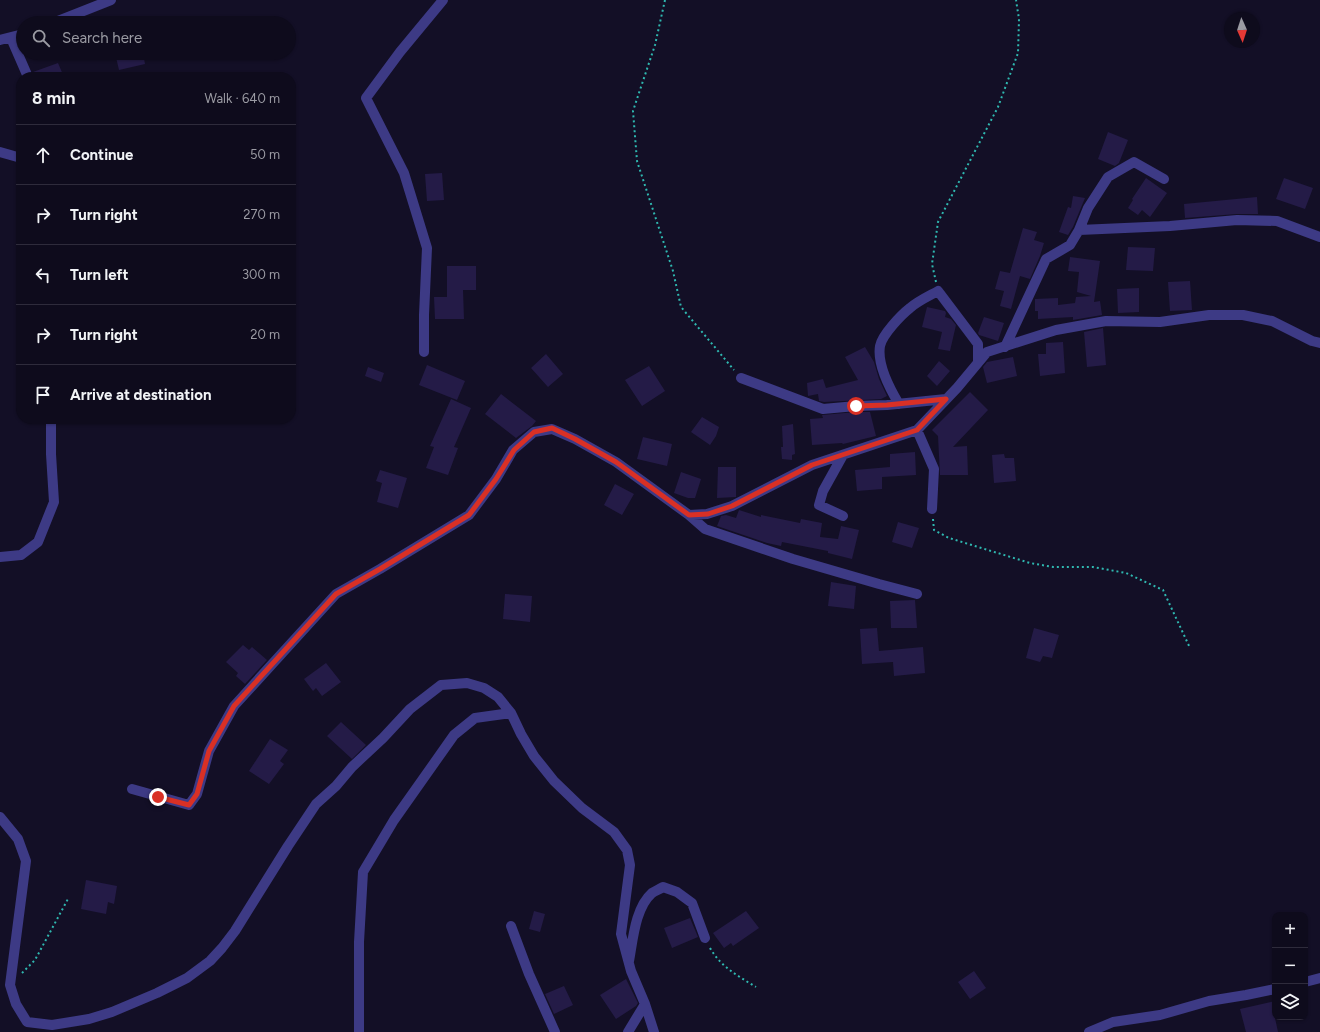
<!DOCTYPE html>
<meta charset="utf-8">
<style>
body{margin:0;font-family:Figtree,sans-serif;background:#1c1929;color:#f1f3f6}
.controls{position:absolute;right:12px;bottom:12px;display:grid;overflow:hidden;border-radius:8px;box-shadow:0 1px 3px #0004}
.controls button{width:36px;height:36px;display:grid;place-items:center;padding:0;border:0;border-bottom:1px solid #2e2b3b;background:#0e0b1c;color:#f1f3f6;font:20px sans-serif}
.compass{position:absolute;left:1224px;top:12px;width:36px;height:36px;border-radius:50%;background:#0e0b1c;box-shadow:0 1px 3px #0004;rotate:177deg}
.stop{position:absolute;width:12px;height:12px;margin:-9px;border:3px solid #d93025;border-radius:50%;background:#fff}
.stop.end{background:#d93025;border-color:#fff;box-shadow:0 1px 4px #0008}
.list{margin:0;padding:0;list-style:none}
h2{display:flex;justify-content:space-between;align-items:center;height:52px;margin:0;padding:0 16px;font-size:17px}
h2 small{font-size:13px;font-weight:400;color:#9b9ba3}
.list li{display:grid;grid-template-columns:26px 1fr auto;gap:12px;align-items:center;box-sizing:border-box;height:60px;padding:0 16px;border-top:1px solid #2e2b3b}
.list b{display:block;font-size:15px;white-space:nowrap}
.list em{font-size:13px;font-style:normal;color:#9b9ba3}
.icon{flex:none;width:22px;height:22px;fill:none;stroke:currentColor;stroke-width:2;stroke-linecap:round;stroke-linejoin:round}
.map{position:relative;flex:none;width:1320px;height:1032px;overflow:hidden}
.search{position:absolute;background:#0e0b1c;box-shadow:0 1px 3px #0004;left:16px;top:16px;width:280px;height:44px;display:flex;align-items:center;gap:10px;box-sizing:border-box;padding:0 14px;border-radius:22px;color:#9b9ba3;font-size:15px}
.panel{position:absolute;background:#0e0b1c;box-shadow:0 1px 3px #0004;left:16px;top:72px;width:280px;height:352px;border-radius:16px}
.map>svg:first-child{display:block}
.building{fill:#241b47}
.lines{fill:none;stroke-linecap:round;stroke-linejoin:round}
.path{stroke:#2fb8b0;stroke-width:2;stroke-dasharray:2 3;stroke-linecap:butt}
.minor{stroke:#3d3a85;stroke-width:10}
.route{stroke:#d93025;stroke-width:5}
</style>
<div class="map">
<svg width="1320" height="1032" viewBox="0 0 1320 1032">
<rect width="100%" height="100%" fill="#130f26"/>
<path class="building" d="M115,53H143L145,64L119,70Z
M58,63L64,77H34L33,72Z
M1108,132L1128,140L1119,163L1115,166L1098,159Z
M442,173L444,200L427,201L425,174Z
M1146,178L1167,193L1150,217L1142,210L1138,215L1128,208L1133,200L1132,199Z
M1284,178L1313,188L1305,209L1276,199Z
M1073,196L1085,198L1073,227L1068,235L1059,232L1068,207L1071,208Z
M1257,197L1258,214H1237L1185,218L1184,204Z
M1023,228L1037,232L1034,240L1044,243L1040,256L1030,279L1020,276L1011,309L1000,306L1004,291L995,289L1000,271L1010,273Z
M1128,247L1155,248L1153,271L1126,270Z
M1070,257L1100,261L1094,302L1100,301L1102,315L1073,320V317L1038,319V311H1035V299L1058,298V305L1075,303L1076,297L1091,296L1077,292L1079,272L1068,271Z
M447,266H476V290H463L464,319H435L434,297H447Z
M1190,281L1192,310L1170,311L1168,282Z
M1139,288V312L1118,313L1117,289Z
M927,307L945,311L946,313L945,317L951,319L956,325L950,351L938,349L942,332L922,327Z
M984,317L1004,323L998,341L979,335L978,333Z
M1103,328L1106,365L1087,367L1084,332Z
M1063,342L1065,373L1040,376L1038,354H1046V343Z
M865,347L874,362L879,379L887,396L881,399L824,402L819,401L818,394L808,396L807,383L823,379L826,388L858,380L845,357Z
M546,354L563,374L548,387L531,368Z
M1013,357L1017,376L987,383L983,367L987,362Z
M939,361L950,371L937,386L927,376Z
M427,365L465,381L457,400L419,385Z
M649,366L665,391L642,406L625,380Z
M368,367L384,373L381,382L365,376Z
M970,392L988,410L953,447L967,446L968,475H940L938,436L932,430Z
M501,394L536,421L532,426L516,438L485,414Z
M451,399L471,408L454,447L458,448L448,475L426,468L434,447L430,446Z
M856,412H870L876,436L843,444L842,443L812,445L810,419L823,418L822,415Z
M702,417L719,427L716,436L710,445L691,432Z
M793,424L795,454L792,455V460L782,459L781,447H783L782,426Z
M643,437L672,444L667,466L637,459Z
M915,452L916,475L882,477V489L857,491L855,470L890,467V454Z
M1004,454L1005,458H1014L1016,481L994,483L992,455Z
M718,467H736V497L717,498Z
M380,470L407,478L398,508L377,502L382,483L376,481Z
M681,472L701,479L695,498H688L674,493Z
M615,484L634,494L622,515L604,505Z
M739,510L761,517V515L800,523L801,519L822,523L820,537L838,539L841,526L859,530L852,559L828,553V551L782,542L781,546L767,543L717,526L721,516L726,515L736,518Z
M898,522L919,528L912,548L892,542Z
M831,582L856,586L854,609L828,606Z
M505,594L532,596L530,622L503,619Z
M915,600L917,628H891L890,601Z
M877,628L879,651L923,647L925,673L894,676L893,662L862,664L860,629Z
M1034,628L1059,635L1052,658L1043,656L1040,662L1026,658Z
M243,645L249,650L252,647L267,660L245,684L236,676L238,673L226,662Z
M326,663L341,682L322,696L316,688L313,691L304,679Z
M341,722L366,745L352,759L327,736Z
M270,739L288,750L280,761L284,764L269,784L249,771Z
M86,880L117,886L114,904L108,902L106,914L81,909Z
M534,911L545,914L540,932L529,929Z
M746,911L759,928L733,946L731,943L724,948L713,933Z
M690,918L698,937L672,948L664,928Z
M974,971L986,988L970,999L958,982Z
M626,979L638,1003L636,1006L616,1019L600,995Z
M564,986L573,1005L554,1014L545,994Z
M1275,1001V1018L1278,1032H1246L1240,1009Z"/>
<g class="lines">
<path class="path" d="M665,0L655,45L633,111L637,161L673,271L681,307L734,370
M936,282L932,264L938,222L998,107L1018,53L1019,19L1016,0
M933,519L934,530L949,538L1030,563L1053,567H1093L1126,573L1163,590L1190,648
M710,948C721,967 738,976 756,987
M22,973L35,960L69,897"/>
<path class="minor" d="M53,23L111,0
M11,38L28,77
M0,40L23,34
M0,152L21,158
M1079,230L1170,226L1237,220L1277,221L1320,237
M1005,347L1046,259L1070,245L1079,230L1088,208L1108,177L1134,162L1164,179
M424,352V315L427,248L404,173L366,98L400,52L443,0
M741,378L823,409L856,406L887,405L946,399
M899,404C890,389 877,364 880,346C882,335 901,315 910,308C918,301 929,296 938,291L978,344V363
M917,430L934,469L932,509
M843,455L823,491L819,505L843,516
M689,515L707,514L732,506L812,465L917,430L957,388L987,352L1056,330L1106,321L1160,322L1209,315H1243L1272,321L1312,341L1320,343
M0,557L21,555L38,542L54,502L51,454V421L53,419
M132,789L189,805L197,794L209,751L234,706L336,594L380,569L469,515L496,479L513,450L534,432L552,429L575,439L616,462L689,515L705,529L793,559L879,584L917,594
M0,817L18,839L26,861L10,985L16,1004L27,1022L52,1025L89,1019L112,1012L157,993L187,978L210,961L222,948L235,931L288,846L316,804L336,786L352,767L383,738L410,709L441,685L467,683L484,688L498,697L511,713L521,734L534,756L554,781L582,808L614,832L627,850L630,865L621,934L631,971L645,1004L628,1032
M511,926L529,974L555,1032
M629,961C633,940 635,908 652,893C655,891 660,889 663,887L677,892L692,903L705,938
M1305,982L1320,978
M645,1004L654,1032
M359,1032V942L363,872L394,820L454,735L475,718L511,713
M1089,1032L1113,1022L1160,1015L1209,1001L1246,995L1275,989"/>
</g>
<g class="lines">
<path class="route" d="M158,797L189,805L197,794L209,751L234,706L336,594L380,569L469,515L496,479L514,450L534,432L552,428L575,439L616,462L689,515L708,514L732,506L812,465L917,430L946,399L887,405L856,406"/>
</g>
</svg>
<div class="controls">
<button>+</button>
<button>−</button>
<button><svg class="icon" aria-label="layers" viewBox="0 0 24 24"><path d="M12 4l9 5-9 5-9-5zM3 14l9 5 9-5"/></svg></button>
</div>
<svg class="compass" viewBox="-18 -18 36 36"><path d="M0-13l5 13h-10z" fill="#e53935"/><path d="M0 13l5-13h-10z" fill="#9b9ba3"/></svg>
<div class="stop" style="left:856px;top:406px"></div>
<div class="stop end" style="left:158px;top:797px"></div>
<div class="search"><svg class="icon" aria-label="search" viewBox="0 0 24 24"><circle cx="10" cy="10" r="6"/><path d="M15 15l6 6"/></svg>Search here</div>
<section class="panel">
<h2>8 min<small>Walk · 640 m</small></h2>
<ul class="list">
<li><svg class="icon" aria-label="ahead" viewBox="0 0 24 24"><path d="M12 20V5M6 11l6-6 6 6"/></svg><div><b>Continue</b></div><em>50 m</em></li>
<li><svg class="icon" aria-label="right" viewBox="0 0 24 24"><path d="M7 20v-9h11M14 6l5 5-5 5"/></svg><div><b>Turn right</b></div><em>270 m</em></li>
<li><svg class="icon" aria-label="left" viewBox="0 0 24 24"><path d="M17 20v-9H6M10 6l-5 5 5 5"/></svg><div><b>Turn left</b></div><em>300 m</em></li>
<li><svg class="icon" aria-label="right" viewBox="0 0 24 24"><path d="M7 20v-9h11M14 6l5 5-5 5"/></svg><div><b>Turn right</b></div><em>20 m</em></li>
<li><svg class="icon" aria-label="arrive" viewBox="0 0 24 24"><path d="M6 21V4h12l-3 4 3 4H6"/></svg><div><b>Arrive at destination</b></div></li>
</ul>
</section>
</div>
